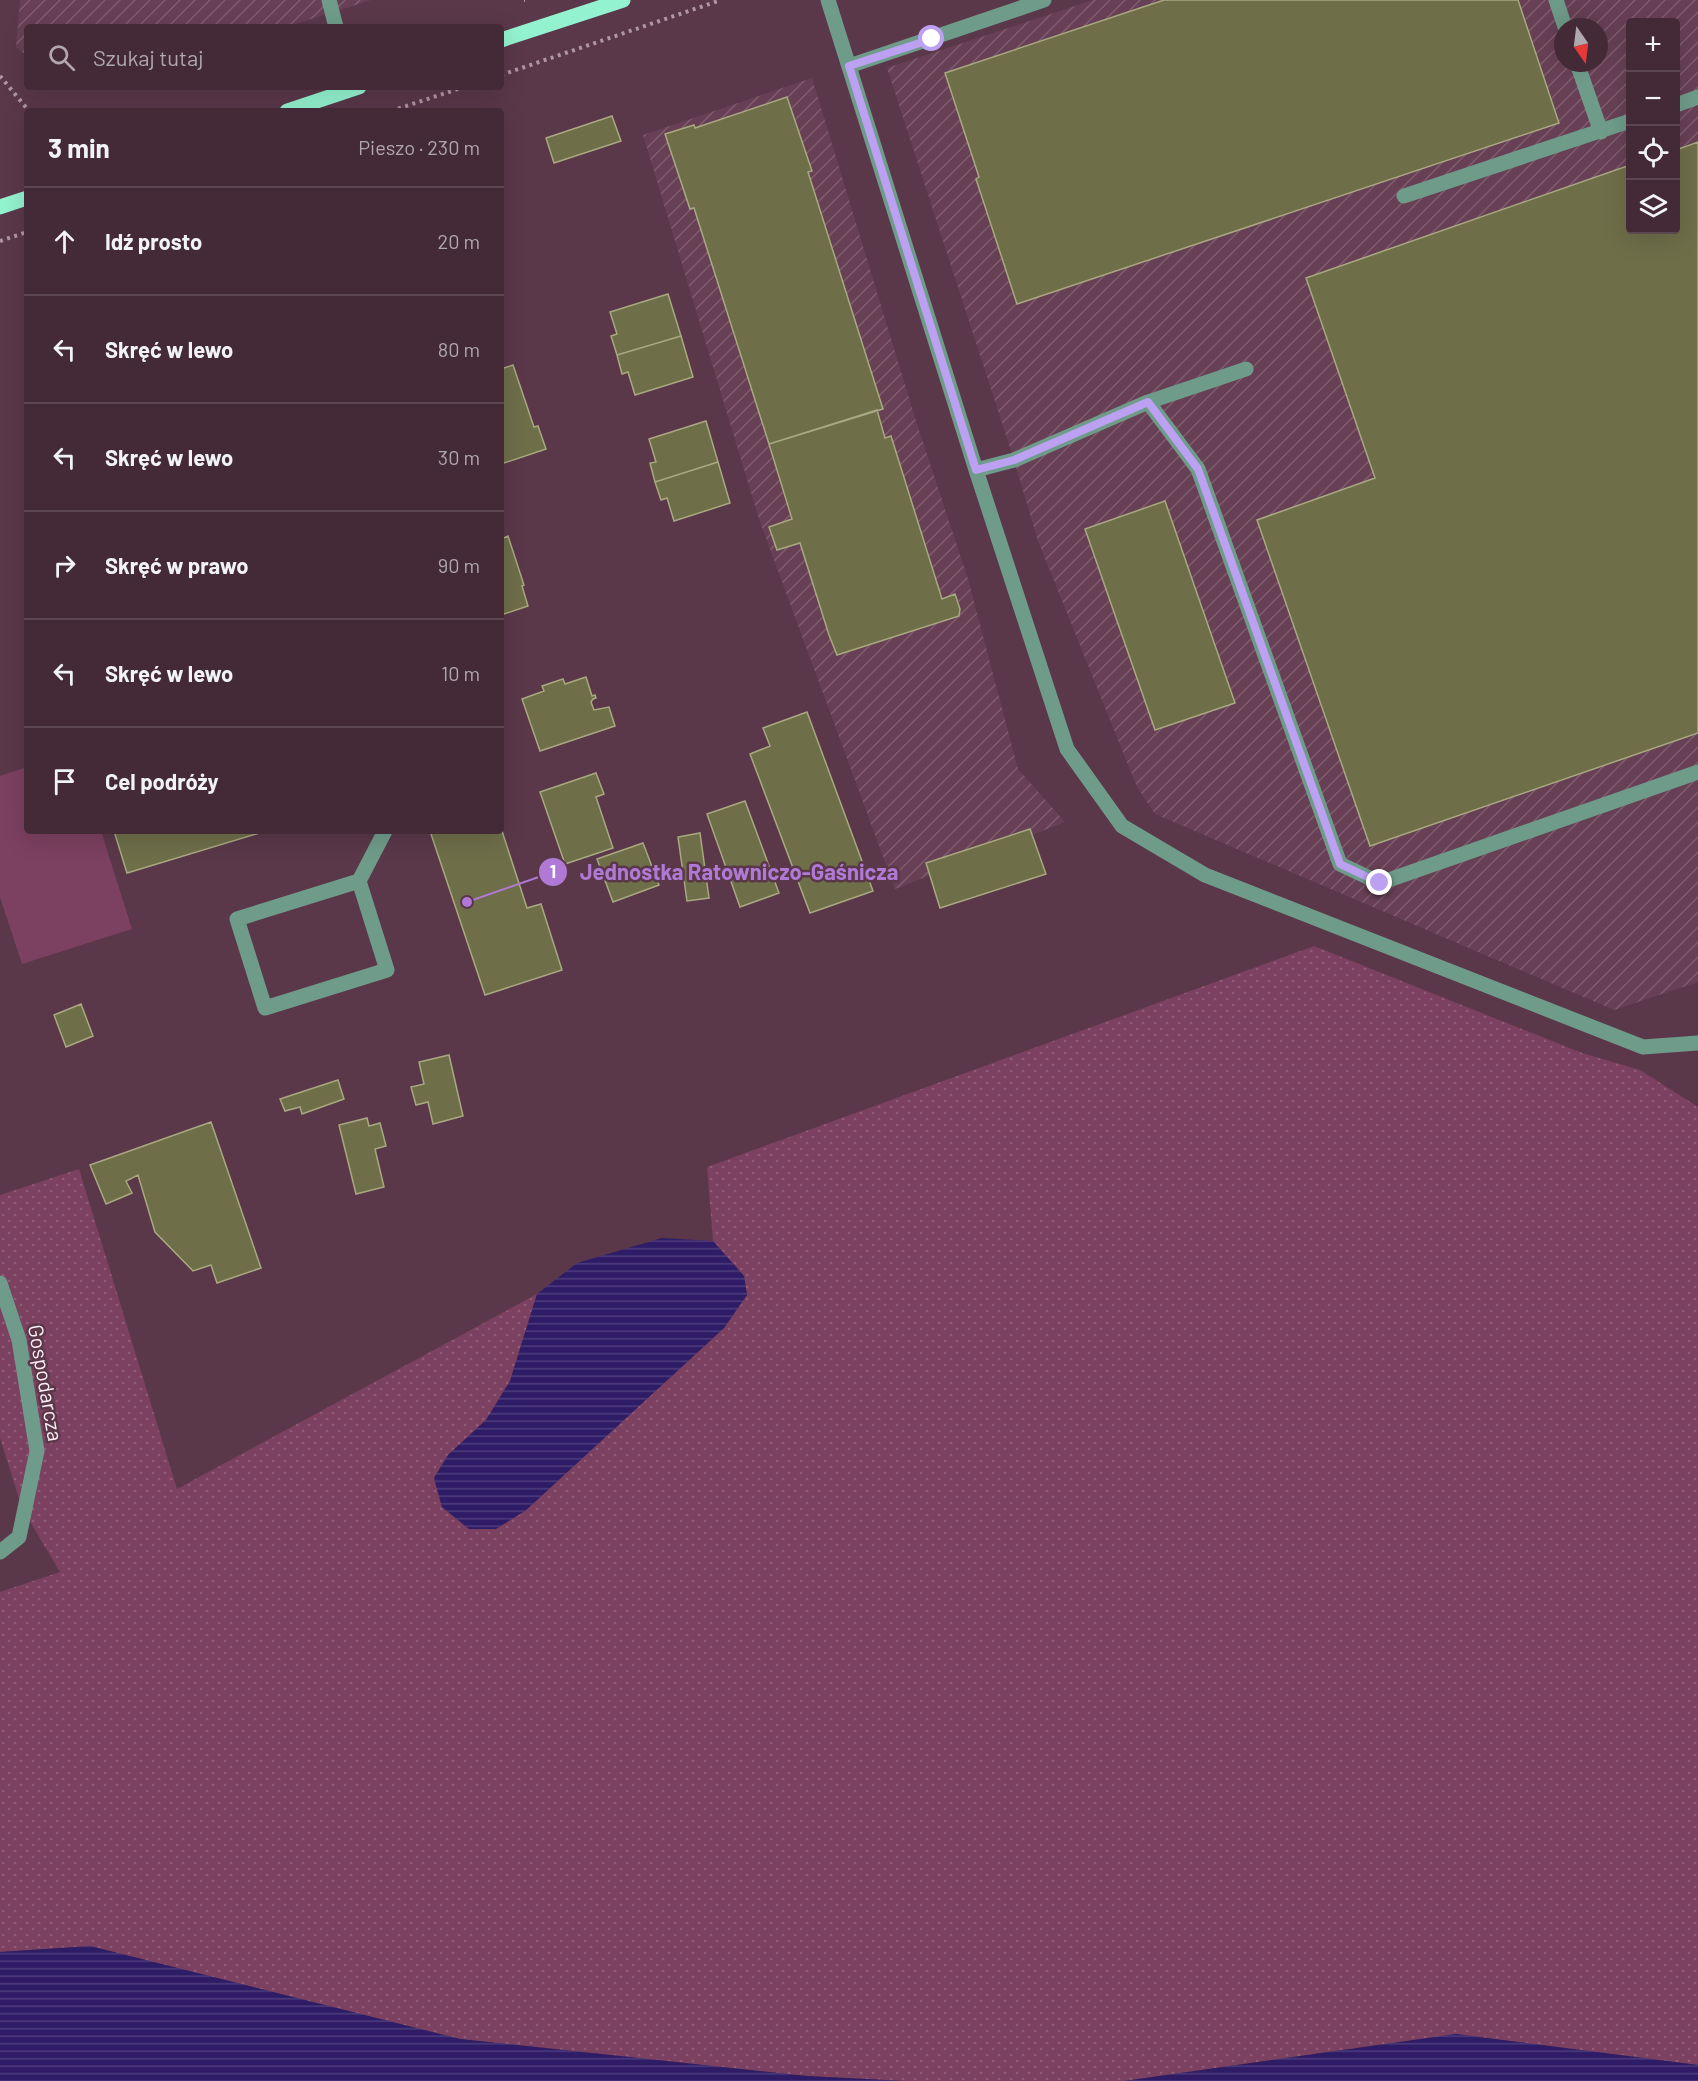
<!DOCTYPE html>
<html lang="pl">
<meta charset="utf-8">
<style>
body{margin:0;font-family:Barlow,sans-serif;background:#4e3642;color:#f1f3f6}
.controls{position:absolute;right:18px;top:18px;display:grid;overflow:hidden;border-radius:6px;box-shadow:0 6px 24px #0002}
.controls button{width:54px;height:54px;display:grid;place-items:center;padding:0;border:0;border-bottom:2px solid #5c4652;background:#442a37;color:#f1f3f6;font:30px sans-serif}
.compass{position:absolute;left:1554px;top:18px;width:54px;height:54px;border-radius:50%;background:#442a37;box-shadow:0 6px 24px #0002;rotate:166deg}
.stop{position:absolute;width:18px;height:18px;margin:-14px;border:4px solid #bca0f2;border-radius:50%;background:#fff}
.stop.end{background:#bca0f2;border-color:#fff;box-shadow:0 2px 6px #0008}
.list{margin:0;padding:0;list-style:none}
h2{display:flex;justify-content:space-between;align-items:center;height:78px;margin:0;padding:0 24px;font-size:26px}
h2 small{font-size:20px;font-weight:400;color:#afa7ad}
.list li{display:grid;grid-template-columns:39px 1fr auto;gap:18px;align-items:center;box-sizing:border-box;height:108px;padding:0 24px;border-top:2px solid #5c4652}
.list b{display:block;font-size:22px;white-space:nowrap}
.list em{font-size:20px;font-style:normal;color:#afa7ad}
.icon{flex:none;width:33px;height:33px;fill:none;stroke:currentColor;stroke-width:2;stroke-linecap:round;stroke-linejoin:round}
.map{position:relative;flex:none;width:1698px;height:2081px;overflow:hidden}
.search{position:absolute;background:#442a37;box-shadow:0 6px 24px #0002;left:24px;top:24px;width:480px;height:66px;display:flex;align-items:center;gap:15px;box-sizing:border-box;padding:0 21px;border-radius:6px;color:#afa7ad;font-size:22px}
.panel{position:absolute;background:#442a37;box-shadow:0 6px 24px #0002;left:24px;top:108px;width:480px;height:726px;border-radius:6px}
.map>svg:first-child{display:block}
.industrial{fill:url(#industrial-furrows);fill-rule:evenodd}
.grass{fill:url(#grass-dots)}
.park{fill:#7c4060}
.water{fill:url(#water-rules)}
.building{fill:#6e6e49;stroke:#a8a881;stroke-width:1.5}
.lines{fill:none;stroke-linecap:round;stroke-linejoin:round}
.path{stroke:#af96a2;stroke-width:4;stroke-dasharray:3 4.5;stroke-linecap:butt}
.minor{stroke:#6f9c8a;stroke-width:15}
.major{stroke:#93f2cf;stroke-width:15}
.route{stroke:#bca0f2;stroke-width:8}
.labels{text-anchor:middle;stroke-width:5;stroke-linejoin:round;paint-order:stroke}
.street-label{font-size:21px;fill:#ffedf5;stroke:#5a3849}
.leader{fill:none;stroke:#b079d5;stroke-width:2}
.callout-dot{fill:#b079d5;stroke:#5a3849;stroke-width:2}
.mark-label{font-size:18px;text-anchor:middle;font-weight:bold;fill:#fff}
.callout-label{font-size:22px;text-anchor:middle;font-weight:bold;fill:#b079d5;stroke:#5a3849;stroke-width:5;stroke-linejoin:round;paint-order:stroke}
</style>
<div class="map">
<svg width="1698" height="2081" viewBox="0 0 1698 2081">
<defs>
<pattern id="industrial-furrows" width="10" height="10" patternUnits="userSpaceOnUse" patternTransform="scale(1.5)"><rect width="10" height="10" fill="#684055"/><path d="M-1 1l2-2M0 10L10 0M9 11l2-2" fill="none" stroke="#7f5c6e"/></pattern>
<pattern id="grass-dots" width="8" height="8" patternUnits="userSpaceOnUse" patternTransform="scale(1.5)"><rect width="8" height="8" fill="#7c4060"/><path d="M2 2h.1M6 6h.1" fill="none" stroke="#905c77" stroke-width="1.8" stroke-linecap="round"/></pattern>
<pattern id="water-rules" width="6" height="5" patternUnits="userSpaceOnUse" patternTransform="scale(1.5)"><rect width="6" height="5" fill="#2f1c66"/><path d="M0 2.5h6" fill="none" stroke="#4e3d7c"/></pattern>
</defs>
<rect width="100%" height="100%" fill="#5a3849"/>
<path class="industrial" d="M20,0H371L286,27H27V56L16,47Z
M1093,0H1698V982L1614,1010L1155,814L1137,787L1038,541L1014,460L887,68ZM1630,22H1676V230H1630ZM1563,27H1599V63H1563Z
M812,78L916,421L968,579L1018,769L1065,822L895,889L759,519L643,135Z"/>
<path class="grass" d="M1314,946L1582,1053L1640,1070L1698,1107V2065L1456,2034L1124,2081H905L807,2076L460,2039L90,1946L0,1952V1592L60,1572L22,1508L0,1438V1195L79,1169L177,1489L537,1294L510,1381L486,1420L448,1455L434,1478L442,1507L469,1529L525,1511L724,1328L747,1295L744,1276L713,1241L707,1167Z"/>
<path class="park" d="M27,767V831H101L132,929L22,964L0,897V776Z"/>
<path class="water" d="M662,1238L713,1241L744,1276L747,1295L724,1328L525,1511L496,1529H469L442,1507L434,1478L448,1455L486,1420L510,1381L537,1294L577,1263Z
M90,1946L460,2039L807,2076L905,2081H0V1952Z
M1456,2034L1698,2065V2081H1124Z"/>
<path class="building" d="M1164,0H1518L1559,123L1017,304L976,179L979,177L945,73Z
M787,97L812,171L808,172L883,409L769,444L694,208L690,209L665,134L694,125L695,128Z
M612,116L621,141L554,163L546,138Z
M1698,142V733L1370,846L1257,520L1375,478L1306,278L1630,165V230H1676V150Z
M668,294L681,336L617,355L611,336L617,334L610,312Z
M681,336L693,377L635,395L628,372L622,374L617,355Z
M513,365L534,427L538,426L546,449L501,464V369Z
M877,410L885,438L891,436L942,599L955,594L960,609L959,616L837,655L829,635L800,543L777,550L769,527L792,519L769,444Z
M706,421L718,462L655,482L650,463L656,462L649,439Z
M718,462L730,503L674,521L667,498L661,500L655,482Z
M1165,501L1235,703L1155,730L1085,529Z
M508,536L524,585L522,586L528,606L501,615V539Z
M586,677L592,696L595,695L596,698L593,699L591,702L594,710L609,707L615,726L540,751L522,699L544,691L542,686L563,679L565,684Z
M807,712L873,891L810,913L750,754L770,746L763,728Z
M596,773L604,794L596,797L613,848L565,864L540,792Z
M745,801L779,893L740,907L707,814Z
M501,828L527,908L541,904L562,970L485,995L430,831H501Z
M1030,829L1046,874L940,908L926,863Z
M114,831H266L127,873Z
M700,833L709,898L687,901L678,837Z
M643,843L659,885L613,902L597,859Z
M81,1004L93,1036L66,1047L54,1015Z
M449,1055L463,1116L433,1124L428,1102L416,1105L411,1087L424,1084L419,1062Z
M338,1080L344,1099L302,1114L300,1107L285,1111L280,1099Z
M367,1118L369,1126L380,1123L386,1146L375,1149L384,1187L356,1194L339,1125Z
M211,1122L261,1268L217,1283L211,1265L193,1271L155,1232L138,1175L126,1181L132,1193L106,1204L90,1165Z"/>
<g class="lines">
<path class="path" d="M524,0H525
M501,75L721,0
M0,76L29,111
M391,111L464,87
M0,241L27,232"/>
<path class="minor" d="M329,0L336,27
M828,0L976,470L1067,749L1122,826L1205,875L1643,1047L1698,1043
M1556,0L1565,27
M1577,63L1601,132
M849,66L1044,0
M1676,105L1698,97
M1404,196L1630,121
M1148,402L1198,469L1340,864L1380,883L1698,772
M976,470L1014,460L1148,402L1246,369
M359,881L237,919L265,1008L387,970L359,881L385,831
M0,1283L19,1340L37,1451L19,1537L0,1552"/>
<path class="major" d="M501,40L623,0
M287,111L359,87
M0,207L27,198"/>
</g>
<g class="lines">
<path class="route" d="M932,39L849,66L976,470L1014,460L1148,402L1198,469L1340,864L1380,883"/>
</g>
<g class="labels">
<g class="street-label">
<text transform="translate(45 1383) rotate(80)" y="7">Gospodarcza</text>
</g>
</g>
<path class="leader" d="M467 902L553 872"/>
<g class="callout-dot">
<circle cx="467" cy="902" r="6"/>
<circle cx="553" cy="872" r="15"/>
</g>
<g class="mark-label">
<text x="553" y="878">1</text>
</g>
<g class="callout-label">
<text x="739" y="880">Jednostka Ratowniczo-Gaśnicza</text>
</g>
</svg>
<div class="controls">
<button>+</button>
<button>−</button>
<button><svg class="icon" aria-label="locate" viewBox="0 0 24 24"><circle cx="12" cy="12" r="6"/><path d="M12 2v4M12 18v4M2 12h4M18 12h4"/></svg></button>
<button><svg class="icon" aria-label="layers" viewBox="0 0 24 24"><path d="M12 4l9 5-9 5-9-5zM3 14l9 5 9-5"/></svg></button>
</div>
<svg class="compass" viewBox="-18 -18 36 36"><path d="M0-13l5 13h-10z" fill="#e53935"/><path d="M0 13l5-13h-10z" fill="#afa7ad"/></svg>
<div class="stop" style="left:932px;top:39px"></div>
<div class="stop end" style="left:1380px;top:883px"></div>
<div class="search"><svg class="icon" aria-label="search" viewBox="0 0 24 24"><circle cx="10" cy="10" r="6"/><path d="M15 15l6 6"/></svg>Szukaj tutaj</div>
<section class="panel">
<h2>3 min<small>Pieszo · 230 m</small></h2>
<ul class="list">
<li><svg class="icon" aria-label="ahead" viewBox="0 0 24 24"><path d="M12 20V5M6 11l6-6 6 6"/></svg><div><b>Idź prosto</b></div><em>20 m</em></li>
<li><svg class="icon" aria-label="left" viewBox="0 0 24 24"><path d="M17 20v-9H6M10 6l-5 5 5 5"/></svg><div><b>Skręć w lewo</b></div><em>80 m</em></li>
<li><svg class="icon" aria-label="left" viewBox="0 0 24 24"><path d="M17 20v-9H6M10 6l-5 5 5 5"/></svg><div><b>Skręć w lewo</b></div><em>30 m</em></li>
<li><svg class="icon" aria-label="right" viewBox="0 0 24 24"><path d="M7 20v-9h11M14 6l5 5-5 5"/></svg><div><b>Skręć w prawo</b></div><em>90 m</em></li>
<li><svg class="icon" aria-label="left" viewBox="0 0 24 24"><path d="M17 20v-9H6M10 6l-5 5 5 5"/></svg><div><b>Skręć w lewo</b></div><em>10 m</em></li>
<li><svg class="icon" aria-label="arrive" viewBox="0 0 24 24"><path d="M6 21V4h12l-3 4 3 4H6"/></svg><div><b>Cel podróży</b></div></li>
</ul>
</section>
</div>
